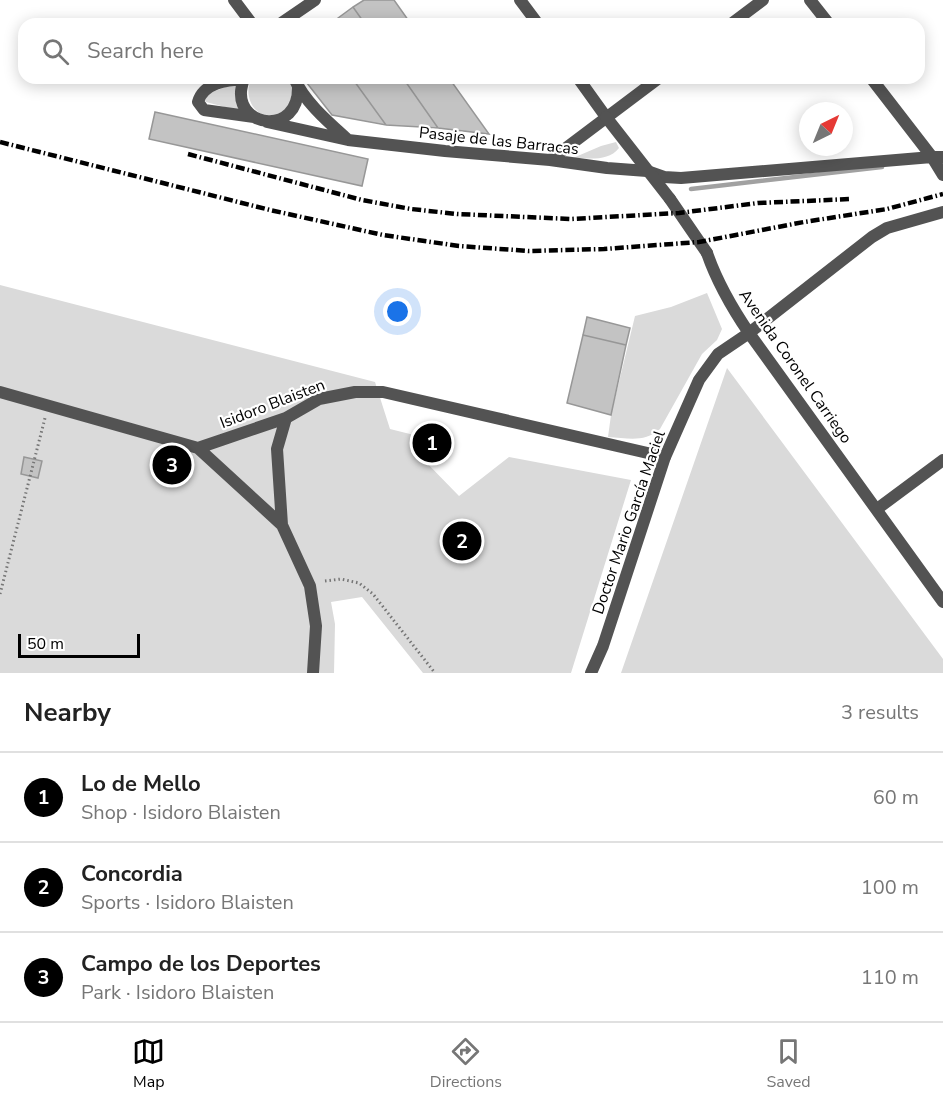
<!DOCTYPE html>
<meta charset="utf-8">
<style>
body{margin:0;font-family:"Nunito Sans",sans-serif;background:#f2f2f2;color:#222}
.compass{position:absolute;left:799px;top:102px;width:54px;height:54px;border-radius:50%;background:#fff;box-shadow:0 3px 15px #0003;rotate:43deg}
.scale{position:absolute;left:18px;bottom:15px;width:122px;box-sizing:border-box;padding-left:6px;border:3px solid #000;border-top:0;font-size:16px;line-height:21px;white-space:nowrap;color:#000;-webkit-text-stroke:4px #fff;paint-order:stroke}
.you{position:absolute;left:398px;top:312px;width:21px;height:21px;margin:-15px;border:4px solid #fff;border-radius:50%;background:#1a73e8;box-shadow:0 0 0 9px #1a73e833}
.badge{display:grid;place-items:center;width:39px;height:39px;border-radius:50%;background:#000;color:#fff;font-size:20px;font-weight:700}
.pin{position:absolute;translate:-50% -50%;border:3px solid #fff;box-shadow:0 2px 6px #0006}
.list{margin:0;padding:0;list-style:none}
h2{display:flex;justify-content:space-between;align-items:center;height:78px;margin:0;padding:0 24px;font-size:26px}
h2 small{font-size:20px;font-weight:400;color:#767676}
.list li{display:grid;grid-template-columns:39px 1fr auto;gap:18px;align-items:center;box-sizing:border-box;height:90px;padding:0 24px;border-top:2px solid #e0e0e0}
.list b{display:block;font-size:22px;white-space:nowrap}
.list p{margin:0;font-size:20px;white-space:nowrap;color:#767676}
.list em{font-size:20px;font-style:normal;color:#767676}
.icon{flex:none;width:33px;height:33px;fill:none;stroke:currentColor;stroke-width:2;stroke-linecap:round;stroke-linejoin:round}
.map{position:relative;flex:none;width:943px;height:673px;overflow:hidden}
.search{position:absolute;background:#fff;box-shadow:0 3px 15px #0003;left:18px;right:18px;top:18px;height:66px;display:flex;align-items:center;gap:15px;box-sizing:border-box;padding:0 21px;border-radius:18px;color:#767676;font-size:22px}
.sheet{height:348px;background:#fff}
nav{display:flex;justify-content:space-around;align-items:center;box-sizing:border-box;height:84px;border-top:2px solid #e0e0e0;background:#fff;font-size:16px;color:#767676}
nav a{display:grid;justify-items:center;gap:3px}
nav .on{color:#000}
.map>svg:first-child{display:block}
.green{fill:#dadada}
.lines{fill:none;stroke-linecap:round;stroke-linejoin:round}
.stream{stroke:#a1a1a1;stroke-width:4.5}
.building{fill:#c3c3c3;stroke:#979797;stroke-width:1.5}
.path{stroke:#757575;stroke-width:3;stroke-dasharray:1.5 3;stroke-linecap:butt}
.minor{stroke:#535353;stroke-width:12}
.tertiary{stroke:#535353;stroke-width:12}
.rail{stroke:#000;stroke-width:4.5;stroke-dasharray:9 3 1.5 3;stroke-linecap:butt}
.labels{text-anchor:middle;stroke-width:4.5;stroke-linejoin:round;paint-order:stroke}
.street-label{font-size:16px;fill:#000;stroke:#fff}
</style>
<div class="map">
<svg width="943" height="673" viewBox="0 0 943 673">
<rect width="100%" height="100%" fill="#fff"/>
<path class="green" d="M252,78H288L293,86L290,105C286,108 282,112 278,114C257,123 241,97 252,78Z
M236,83L235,92L240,111L206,102L205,100L210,93Z
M616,142L619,148C608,162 589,158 573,158L601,146Z
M0,285L375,382L390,429L426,438L422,458L459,496L509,457L631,480L571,673H423L362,597L331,602L335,624L334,673H0Z
M707,293L722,329L717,340L702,354L660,429C644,443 628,438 608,437L611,415L635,316L671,307Z
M727,368L943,659V673H621Z"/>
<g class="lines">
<path class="stream" d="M691,189L882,167"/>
</g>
<path class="building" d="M364,0H394L411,24H365L353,7Z
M353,7L365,24H330Z
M303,78H352L386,125L332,115Z
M352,78H403L438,128L386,125Z
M403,78H449L489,134L438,128Z
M155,112L368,159L362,186L149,139Z
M587,317L630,328L626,345L583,335Z
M583,335L626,345L611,415L567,403Z
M24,457L42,461L38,478L21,474Z"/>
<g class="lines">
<path class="path" d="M325,581L341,579L359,583L373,594L435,673
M0,594L45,418"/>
<path class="minor" d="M234,0L252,24
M520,0L538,24
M810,0L829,24
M280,24L315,0
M731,24L763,0
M244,78C243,82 241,88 241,92C239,128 298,135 298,88
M294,78C304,101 327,121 346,138
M578,78L606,117
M871,78L932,157L943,175
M244,79C227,80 203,83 198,102L204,110L254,117
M267,122L348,140L445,151L550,160L607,168L647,171L664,177L681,178L932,157H943
M550,160L659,78
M670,199L707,253
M749,333L872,237L887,228L943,212
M0,392L198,448L286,418L319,399L355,392H383L665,457
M198,448L282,525L277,449L286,418
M877,509L943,460
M282,525L310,586L316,626L313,673"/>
<path class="tertiary" d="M606,117L670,199
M707,253C717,282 732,308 749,333L943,602
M591,673L603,646L665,457L699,380L718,354L749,333"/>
<path class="rail" d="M0,142L270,210L383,235L459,246L529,251L604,249L699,242L804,222L887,209L943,194
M188,154L362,200L411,209L457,214L571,219L679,213L758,203L851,199"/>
</g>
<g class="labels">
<g class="street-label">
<text transform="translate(499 140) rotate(6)" y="6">Pasaje de las Barracas</text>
<text transform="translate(796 366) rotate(55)" y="6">Avenida Coronel Carriego</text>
<text transform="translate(272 403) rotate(-21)" y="6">Isidoro Blaisten</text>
<text transform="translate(628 522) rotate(-71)" y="6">Doctor Mario García Maciel</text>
</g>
</g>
</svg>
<svg class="compass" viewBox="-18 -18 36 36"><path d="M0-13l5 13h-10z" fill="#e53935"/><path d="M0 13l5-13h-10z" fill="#767676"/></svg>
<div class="scale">50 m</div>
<div class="you"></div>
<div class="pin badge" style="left:432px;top:443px">1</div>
<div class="pin badge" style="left:462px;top:541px">2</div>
<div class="pin badge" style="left:172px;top:465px">3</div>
<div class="search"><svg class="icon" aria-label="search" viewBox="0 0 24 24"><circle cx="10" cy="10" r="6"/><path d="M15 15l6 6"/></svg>Search here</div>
</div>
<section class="sheet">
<h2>Nearby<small>3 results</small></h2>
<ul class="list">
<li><span class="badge">1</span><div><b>Lo de Mello</b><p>Shop · Isidoro Blaisten</p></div><em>60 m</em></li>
<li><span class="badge">2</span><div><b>Concordia</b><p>Sports · Isidoro Blaisten</p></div><em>100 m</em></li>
<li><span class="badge">3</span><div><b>Campo de los Deportes</b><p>Park · Isidoro Blaisten</p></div><em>110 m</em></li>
</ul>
</section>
<nav>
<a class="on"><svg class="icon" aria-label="map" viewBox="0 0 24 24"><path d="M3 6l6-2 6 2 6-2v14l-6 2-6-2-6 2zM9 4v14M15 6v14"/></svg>Map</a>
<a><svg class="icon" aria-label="directions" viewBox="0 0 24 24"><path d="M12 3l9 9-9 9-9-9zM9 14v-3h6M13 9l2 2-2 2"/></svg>Directions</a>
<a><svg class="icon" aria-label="saved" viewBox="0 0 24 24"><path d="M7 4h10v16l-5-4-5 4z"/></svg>Saved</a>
</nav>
